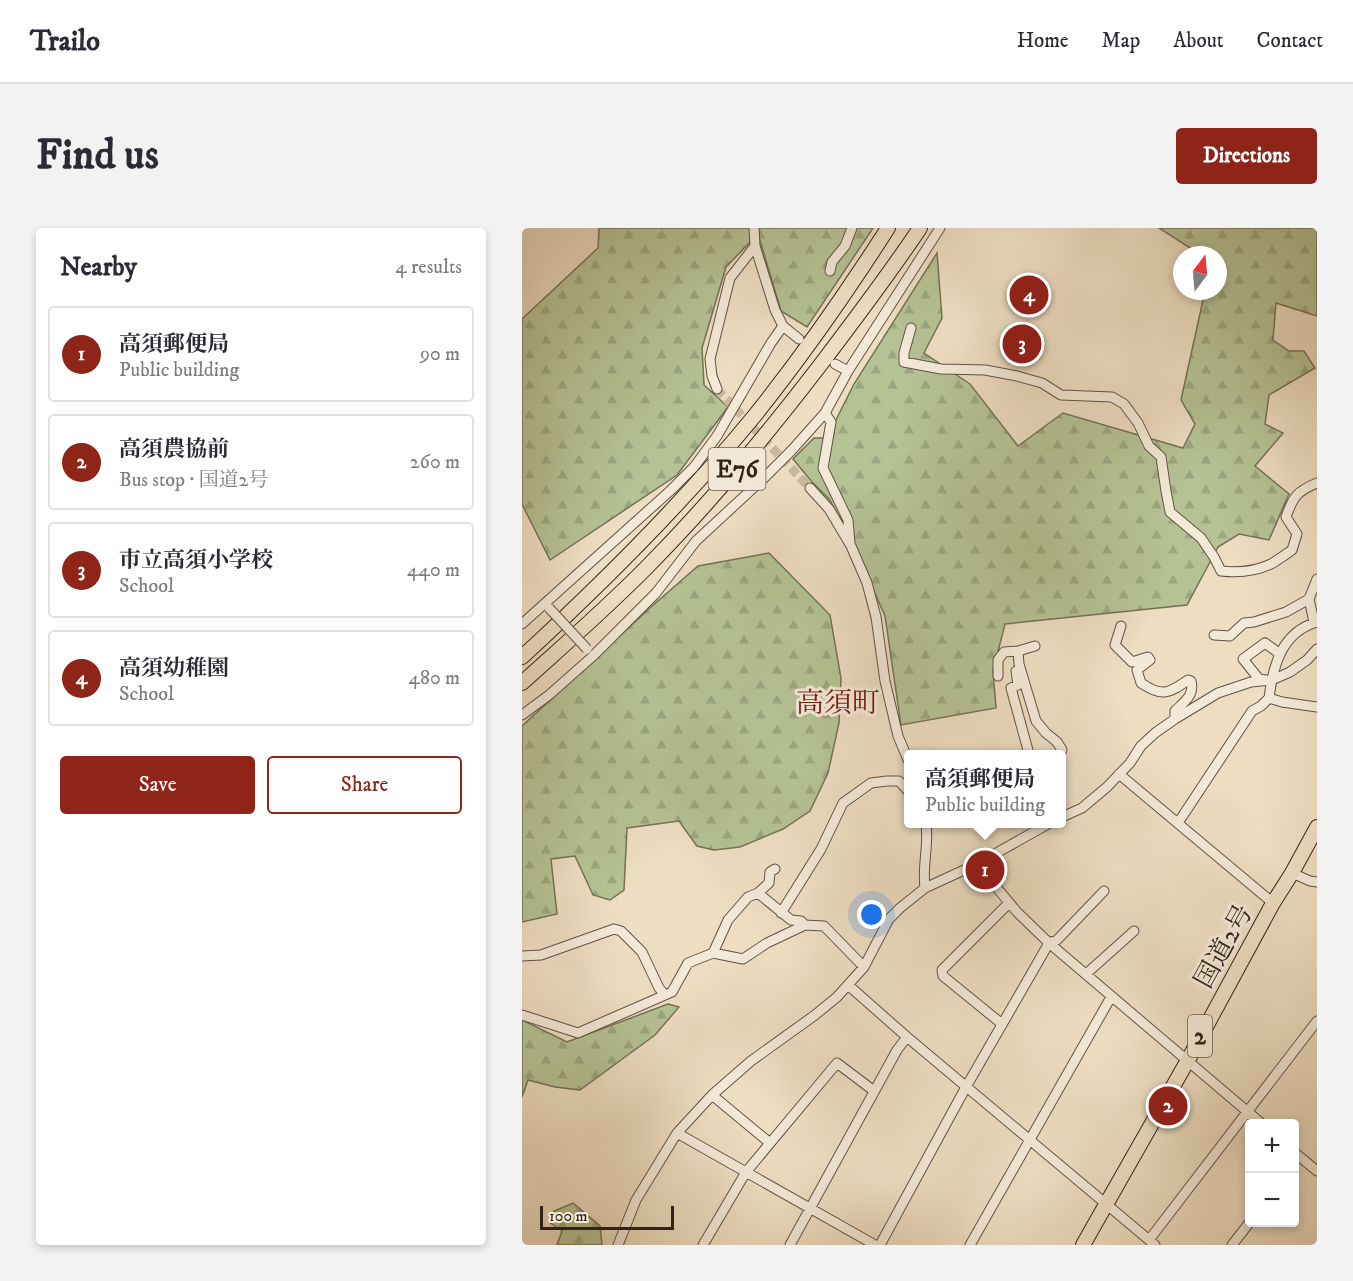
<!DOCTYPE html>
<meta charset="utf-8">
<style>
body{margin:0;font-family:"IM FELL DW Pica","Noto Serif JP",serif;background:#f2f2f3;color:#2b2b33}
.controls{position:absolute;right:18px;bottom:18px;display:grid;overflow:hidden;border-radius:6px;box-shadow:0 3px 9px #0003}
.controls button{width:54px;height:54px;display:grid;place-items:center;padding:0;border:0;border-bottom:2px solid #e1e1e2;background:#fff;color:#2b2b33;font:30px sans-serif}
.compass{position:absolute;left:651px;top:18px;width:54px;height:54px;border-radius:50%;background:#fff;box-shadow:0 3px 9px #0003;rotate:16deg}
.scale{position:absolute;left:18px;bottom:15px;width:134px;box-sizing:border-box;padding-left:6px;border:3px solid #322319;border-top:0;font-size:16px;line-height:21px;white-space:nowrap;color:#322319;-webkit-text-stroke:4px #f3e9d7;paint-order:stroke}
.you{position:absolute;left:350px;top:687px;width:21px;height:21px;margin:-15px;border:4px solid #fff;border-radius:50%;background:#1a73e8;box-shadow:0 0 0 9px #1a73e833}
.badge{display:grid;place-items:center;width:39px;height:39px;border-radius:50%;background:#8f2418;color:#fff;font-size:20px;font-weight:700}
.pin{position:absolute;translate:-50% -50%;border:3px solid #fff;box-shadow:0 2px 6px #0006}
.popup{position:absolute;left:382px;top:522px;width:162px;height:78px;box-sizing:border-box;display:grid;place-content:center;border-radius:6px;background:#fff;filter:drop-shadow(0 2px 4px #0005);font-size:20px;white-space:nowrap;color:#7c7c81}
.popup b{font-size:22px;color:#2b2b33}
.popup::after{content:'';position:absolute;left:50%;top:100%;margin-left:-12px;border:12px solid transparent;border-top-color:#fff}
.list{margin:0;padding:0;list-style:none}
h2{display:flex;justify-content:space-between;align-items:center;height:78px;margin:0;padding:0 24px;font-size:26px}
h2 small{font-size:20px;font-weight:400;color:#7c7c81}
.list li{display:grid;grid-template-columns:39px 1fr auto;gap:18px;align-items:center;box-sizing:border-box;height:96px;margin:0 12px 12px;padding:0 12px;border:2px solid #e1e1e2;border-radius:6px}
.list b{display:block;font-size:22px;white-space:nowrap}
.list p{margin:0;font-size:20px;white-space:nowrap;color:#7c7c81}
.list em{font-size:20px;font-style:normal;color:#7c7c81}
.actions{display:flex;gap:12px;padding:18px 24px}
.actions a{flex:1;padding:14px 0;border:2px solid #8f2418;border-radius:6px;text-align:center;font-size:21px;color:#8f2418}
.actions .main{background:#8f2418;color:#fff}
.map{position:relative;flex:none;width:795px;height:1017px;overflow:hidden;border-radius:6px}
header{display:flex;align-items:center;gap:36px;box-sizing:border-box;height:84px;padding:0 30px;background:#fff;border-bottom:2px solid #e1e1e2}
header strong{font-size:28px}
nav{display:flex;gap:33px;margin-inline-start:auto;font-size:21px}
.intro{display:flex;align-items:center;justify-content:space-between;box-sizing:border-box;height:144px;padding:0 36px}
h1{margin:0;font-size:42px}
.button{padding:15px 27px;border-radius:6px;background:#8f2418;color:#fff;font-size:21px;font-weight:700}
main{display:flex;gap:36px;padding:0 36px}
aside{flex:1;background:#fff;border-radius:6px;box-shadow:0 3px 9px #0003}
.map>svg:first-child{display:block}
.forest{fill:url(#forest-firs);stroke:#747256;stroke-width:1.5}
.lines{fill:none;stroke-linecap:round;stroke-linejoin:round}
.minor-tunnel{stroke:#c8b89f;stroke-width:9;stroke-dasharray:9 4.5;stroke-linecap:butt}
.minor-casing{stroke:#615243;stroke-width:11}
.highway-casing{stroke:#322319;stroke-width:16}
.minor{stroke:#f3e9d7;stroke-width:9}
.highway{stroke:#edddc1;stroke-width:14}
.minor-bridge-casing{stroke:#615243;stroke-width:11;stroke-linecap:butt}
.minor-bridge{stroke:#f3e9d7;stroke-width:9}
.labels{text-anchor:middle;stroke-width:6;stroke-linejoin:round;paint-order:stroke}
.shield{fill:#f3e9d7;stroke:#6c5e52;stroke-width:1.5}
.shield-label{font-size:24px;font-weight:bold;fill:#322319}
.street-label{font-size:26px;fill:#322319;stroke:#f3e9d7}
.quarter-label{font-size:28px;fill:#7a1f14;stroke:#f3e9d7}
</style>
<header>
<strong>Trailo</strong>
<nav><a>Home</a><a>Map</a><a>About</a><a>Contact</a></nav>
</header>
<div class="intro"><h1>Find us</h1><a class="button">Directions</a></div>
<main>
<aside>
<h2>Nearby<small>4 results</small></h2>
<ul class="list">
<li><span class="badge">1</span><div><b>高須郵便局</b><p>Public building</p></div><em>90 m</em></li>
<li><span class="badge">2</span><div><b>高須農協前</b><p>Bus stop · 国道2号</p></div><em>260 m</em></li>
<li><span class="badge">3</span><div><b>市立高須小学校</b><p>School</p></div><em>440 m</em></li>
<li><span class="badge">4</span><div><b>高須幼稚園</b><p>School</p></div><em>480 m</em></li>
</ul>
<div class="actions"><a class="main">Save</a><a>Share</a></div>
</aside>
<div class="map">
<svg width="795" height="1017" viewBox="0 0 795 1017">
<defs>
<pattern id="forest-firs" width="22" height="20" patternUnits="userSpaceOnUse" patternTransform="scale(1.5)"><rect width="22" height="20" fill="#b5c294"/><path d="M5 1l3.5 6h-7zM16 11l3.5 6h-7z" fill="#9ca67f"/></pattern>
</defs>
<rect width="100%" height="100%" fill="#edddc1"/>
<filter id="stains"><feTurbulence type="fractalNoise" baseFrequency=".00333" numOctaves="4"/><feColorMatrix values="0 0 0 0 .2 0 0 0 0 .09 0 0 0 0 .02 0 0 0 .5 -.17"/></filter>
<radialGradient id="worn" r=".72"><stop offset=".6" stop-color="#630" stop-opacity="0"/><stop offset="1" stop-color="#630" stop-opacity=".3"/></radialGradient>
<path class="forest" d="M77,0H351L285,99L259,83L236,6L204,39L180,120L182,157L206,179L155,247L28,332L0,276V91L76,20Z
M637,0H795V88L754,75L751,112L767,123H782L793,140L747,167L743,196L761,205L733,238L767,266L747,312L717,306L696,319L665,377L483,396L471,443L474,480L379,497L363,388L332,318L307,271L290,254L271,231L292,210H311L313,194L332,156L415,25L420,90L402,125L448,156L496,218L541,185L661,220L673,196L659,172L683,63H696V27H679Z
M247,325L308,387L319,450L317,495L306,545L288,583L261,601L218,619L192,622L175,618L157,593L105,600L102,662L88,672L71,667L53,628L29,631L35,686L0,694V498L129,379L176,338Z
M146,776L157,779L133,807L58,862L33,859L6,852L0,869V792L45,814Z
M51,975L78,998L80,1017H35L40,1003L27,994L32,983Z"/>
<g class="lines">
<path class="minor-tunnel" d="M195,161L288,260"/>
<defs>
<path id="minor" d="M232,0L233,18L253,82L261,98L277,111
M308,43L310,34L323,18L330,0
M389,100L382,125V134L419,141L463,142L495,148L520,155L539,167L590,169L602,176L616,195L627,218L639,229L644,263L648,284L679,310L692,329L699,343C716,345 734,343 749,336C756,332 763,327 770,322L775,306L764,289C771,269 775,263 795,255
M326,143L418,0
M195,161L190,148L188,131L208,50L233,18
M303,185L309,194L301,240L326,292L328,315
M288,260L307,281L329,318L345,355L354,389L363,453L376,508L386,532
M792,394L787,371L795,351
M795,394C760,404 751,437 747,470L760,474L795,479
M0,396L149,262L172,239L195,208L249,115L261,98
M599,398L593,417L610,434L626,429L628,432L615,442L619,455C640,469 646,466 666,452L669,453C673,467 662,474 653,483V491
M692,407L708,408L722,395L732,394L764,384L787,371
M496,423L497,436L514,493L524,505L535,514L540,522
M494,443L496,457L489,460L507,526
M476,448V432L482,424L496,423L513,418
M744,452L737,451L721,431L743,415L758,426
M0,487L27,467L71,428L134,365L174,313L242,250L270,222L303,185L326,143L313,136
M597,546L751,675
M540,589L560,580L585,559L608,535L619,518L633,505L653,491L696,465L729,454L750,452L768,444L785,432L795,421
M656,595L730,483L739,478L747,470
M455,636L495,684L527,715L740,896
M770,645L788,653L795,654
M403,660C400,638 407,617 404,596
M236,665L269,692L279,693L283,697
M259,685L299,621L321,575L349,555L365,553H377L386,563
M191,725L206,692L226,669L236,665L247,655L248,644L253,641
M0,728L19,727L92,701L99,703L120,724L137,760L143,767
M564,746L612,703
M326,757L385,809L633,1017
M0,787L56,805L150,764L166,735L191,725L221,731L245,715L283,697L302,698L342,739
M480,796L421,748L420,742L487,675
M190,867L248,915
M155,905L353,1017
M772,924L795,943
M627,1012L795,793
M96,1017L114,972L155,905L190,867L229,833L293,787L315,769L342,739L367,691L378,680L403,660L455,636L526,596
M181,1017L224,944L315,835L352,863
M268,1017L375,822L385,809
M358,1017L444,859L527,715L535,712L582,663
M448,1017L589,769
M710,1017L728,994"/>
<path id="highway" d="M0,429C83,353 163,273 234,186C281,127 325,64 366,0
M0,455C43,416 87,378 127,337C188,275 243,209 296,140C331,94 366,48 398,0
M561,1017L666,832L751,675L770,645L795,599"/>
</defs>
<use href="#minor" class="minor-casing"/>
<use href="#highway" class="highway-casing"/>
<use href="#minor" class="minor"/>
<use href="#highway" class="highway"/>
<defs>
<path id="minor-bridge" d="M27,380L65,421"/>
</defs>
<use href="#minor-bridge" class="minor-bridge-casing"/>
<use href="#minor-bridge" class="minor-bridge"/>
</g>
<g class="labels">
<g class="shield">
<rect x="186.5" y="220" width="57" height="42" rx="4.5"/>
<rect x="666" y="787" width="24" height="42" rx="4.5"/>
</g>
<g class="shield-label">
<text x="215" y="249">E76</text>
<text x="678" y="816">2</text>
</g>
<g class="street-label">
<text transform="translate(701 718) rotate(-61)" y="9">国道2号</text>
</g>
<g class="quarter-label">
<text x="316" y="484">高須町</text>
</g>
</g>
<rect width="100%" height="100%" filter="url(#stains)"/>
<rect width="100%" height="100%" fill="url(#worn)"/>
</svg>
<div class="controls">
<button>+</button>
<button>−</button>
</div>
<svg class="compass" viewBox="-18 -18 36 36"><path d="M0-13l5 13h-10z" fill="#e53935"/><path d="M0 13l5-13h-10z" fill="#7c7c81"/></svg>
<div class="scale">100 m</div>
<div class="you"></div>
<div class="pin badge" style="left:463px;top:642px">1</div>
<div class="popup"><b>高須郵便局</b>Public building</div>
<div class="pin badge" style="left:646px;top:878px">2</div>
<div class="pin badge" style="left:500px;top:116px">3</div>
<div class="pin badge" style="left:507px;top:67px">4</div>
</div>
</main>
